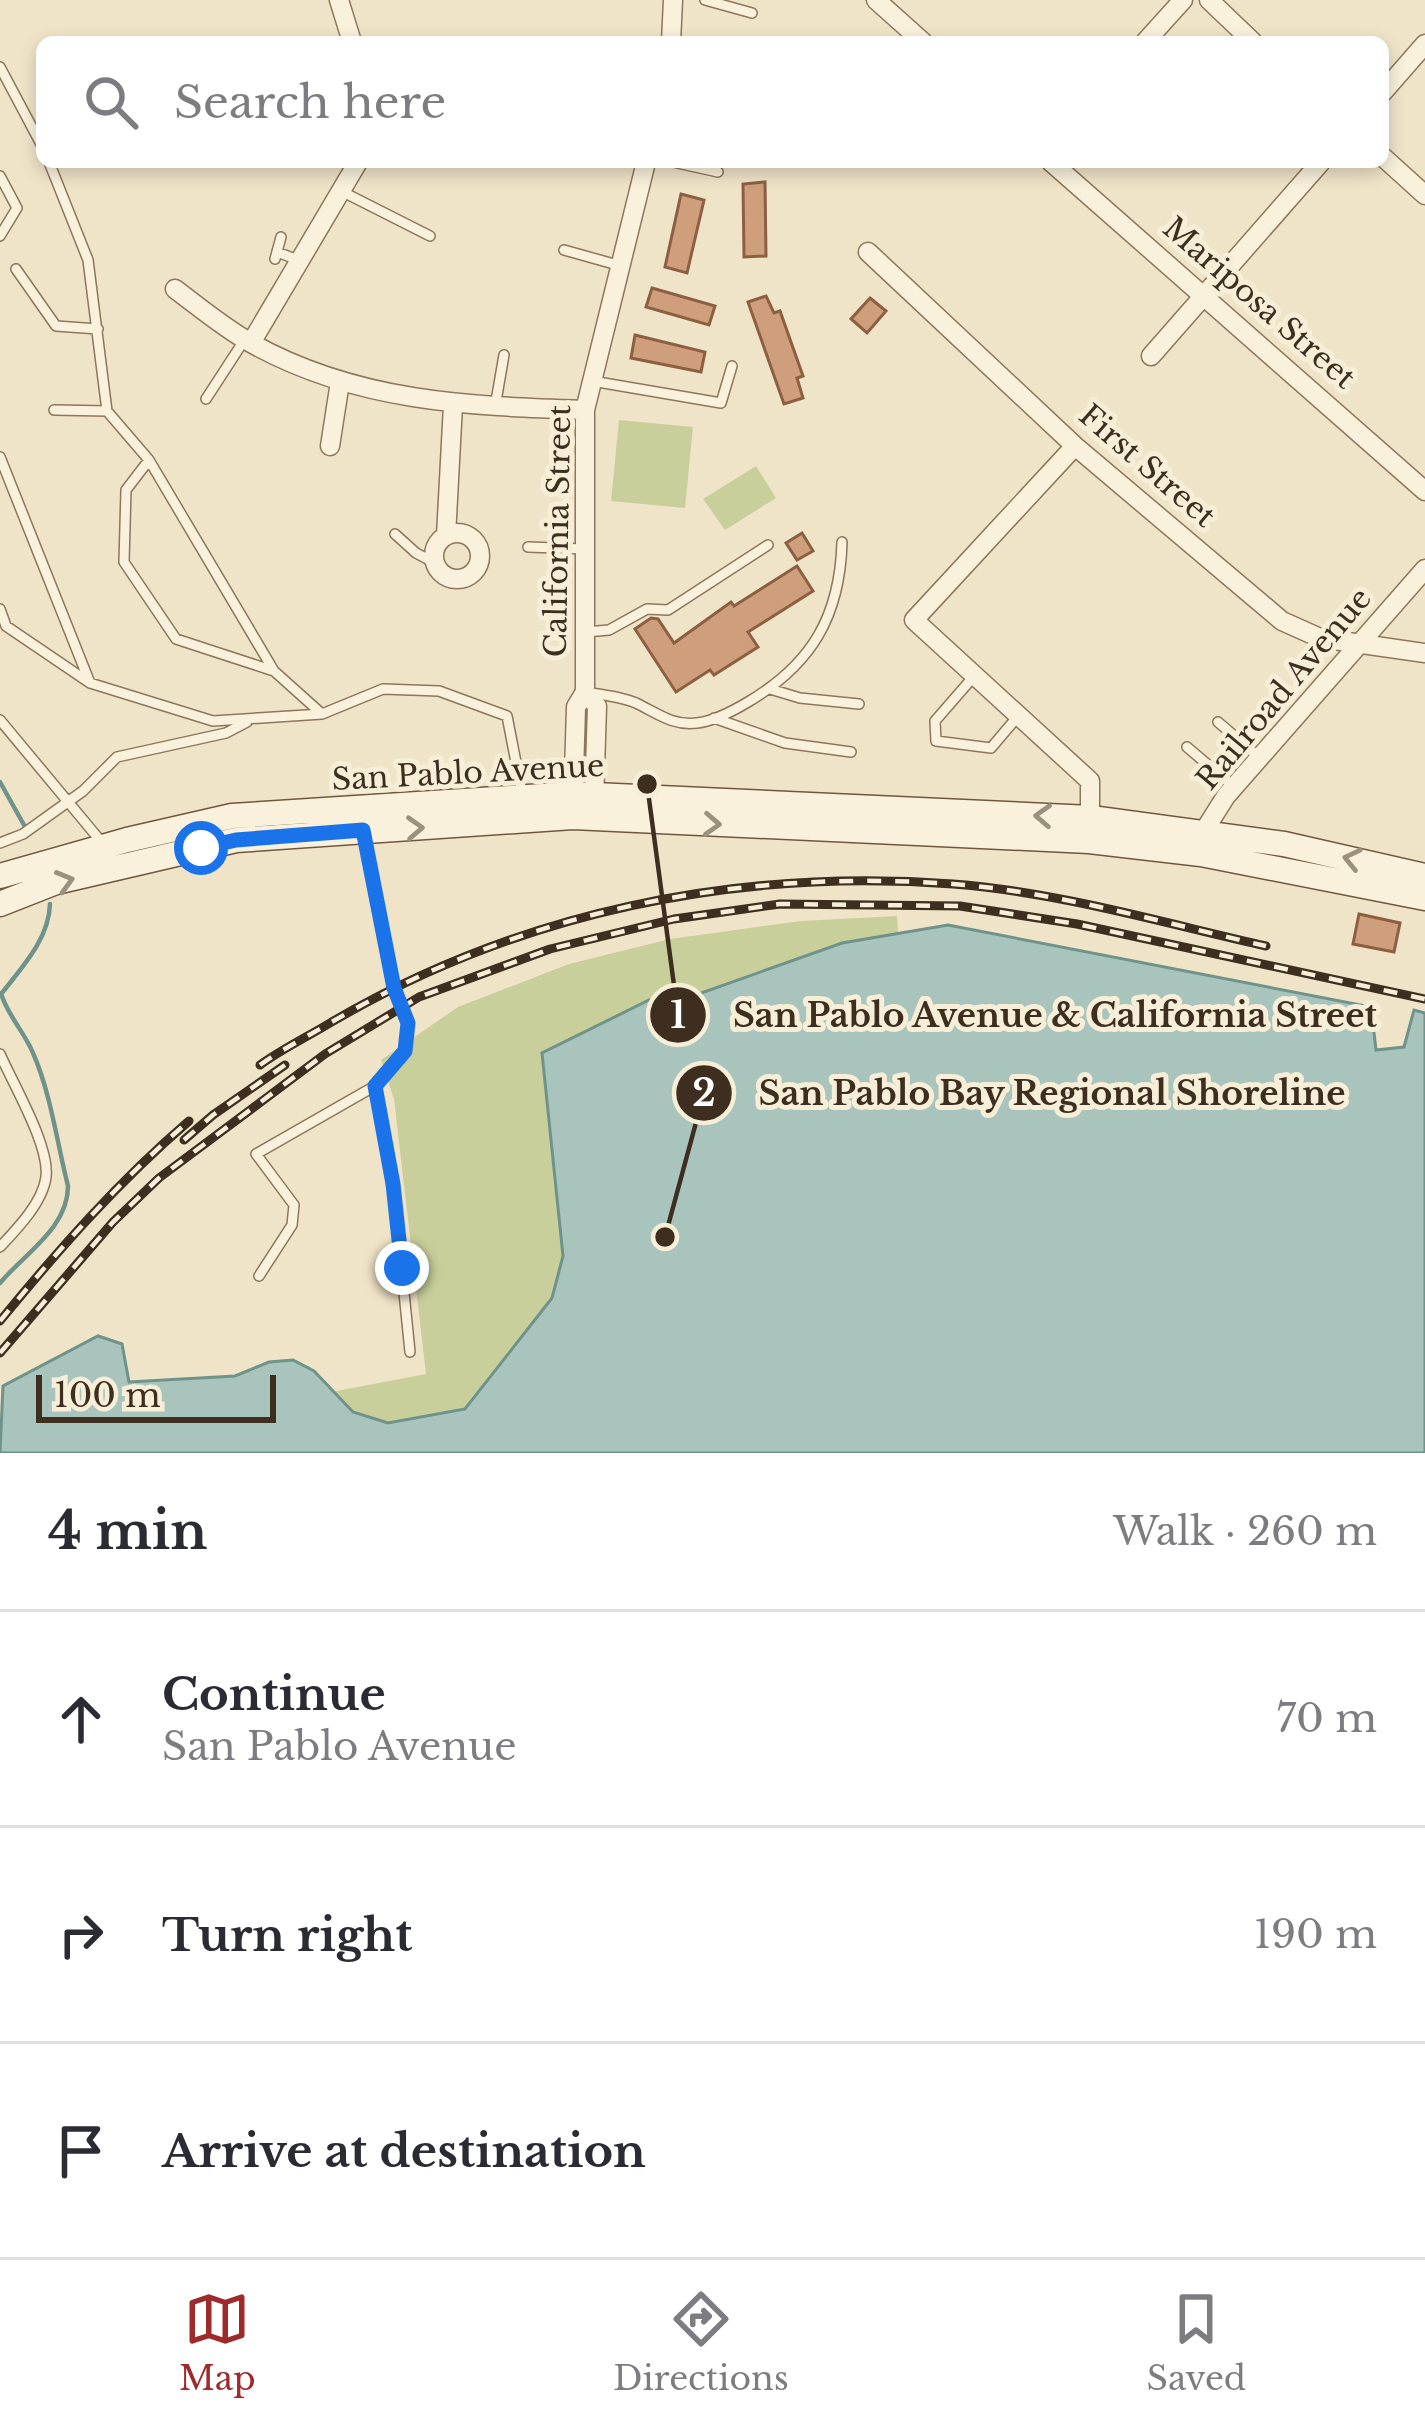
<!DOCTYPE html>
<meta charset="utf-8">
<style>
body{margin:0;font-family:"Libre Baskerville",serif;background:#f2f2f3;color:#2b2b33}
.scale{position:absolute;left:36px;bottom:30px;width:240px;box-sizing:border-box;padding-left:12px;border:6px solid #3d2e20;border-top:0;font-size:33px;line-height:42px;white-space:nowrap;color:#3d2e20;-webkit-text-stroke:9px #f7eed8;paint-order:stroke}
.stop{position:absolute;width:36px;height:36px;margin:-27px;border:9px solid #1a73e8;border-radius:50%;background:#fff}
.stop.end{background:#1a73e8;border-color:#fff;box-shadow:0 3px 12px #0008}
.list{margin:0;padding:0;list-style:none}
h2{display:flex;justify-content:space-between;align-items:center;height:156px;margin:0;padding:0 48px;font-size:51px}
h2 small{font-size:39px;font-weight:400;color:#7c7c81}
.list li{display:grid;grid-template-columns:78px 1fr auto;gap:36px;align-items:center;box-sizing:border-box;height:216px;padding:0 48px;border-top:3px solid #e1e1e2}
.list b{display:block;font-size:45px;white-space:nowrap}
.list p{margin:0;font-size:39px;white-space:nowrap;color:#7c7c81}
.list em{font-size:39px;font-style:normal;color:#7c7c81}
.icon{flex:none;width:66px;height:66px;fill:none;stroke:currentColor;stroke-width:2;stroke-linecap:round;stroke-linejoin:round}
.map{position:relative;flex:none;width:1425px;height:1453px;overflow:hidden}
.search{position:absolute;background:#fff;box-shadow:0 6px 18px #0003;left:36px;right:36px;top:36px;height:132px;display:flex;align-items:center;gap:30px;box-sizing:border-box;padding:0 42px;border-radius:18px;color:#7c7c81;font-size:45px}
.sheet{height:804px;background:#fff}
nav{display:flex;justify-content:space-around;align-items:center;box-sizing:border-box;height:168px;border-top:3px solid #e1e1e2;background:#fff;font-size:33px;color:#7c7c81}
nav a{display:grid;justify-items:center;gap:6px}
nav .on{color:#9e2a2b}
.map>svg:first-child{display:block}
.green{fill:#c9cf9b}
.water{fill:#a9c4bc;stroke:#6f938a;stroke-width:3}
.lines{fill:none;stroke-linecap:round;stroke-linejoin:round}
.stream{stroke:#6f938a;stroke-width:4.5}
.building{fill:#cf9f7d;stroke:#8d5f41;stroke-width:3}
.lane-casing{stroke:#8d765c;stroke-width:12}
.street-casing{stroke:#8d765c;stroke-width:21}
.secondary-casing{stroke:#6f573f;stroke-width:27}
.lane{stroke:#faf1dc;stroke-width:9}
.street{stroke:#faf1dc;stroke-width:18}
.secondary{stroke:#faf1dc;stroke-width:24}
.rail-casing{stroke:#3d2e20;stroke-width:9}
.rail{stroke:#f7eed8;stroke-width:4.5;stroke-dasharray:14;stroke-linecap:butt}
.oneway{stroke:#9c907e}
.route{stroke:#1a73e8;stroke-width:15}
.labels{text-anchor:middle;stroke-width:10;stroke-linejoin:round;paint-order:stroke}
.street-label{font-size:30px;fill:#3d2e20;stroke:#f7eed8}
.leader{fill:none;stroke:#3d2e20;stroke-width:4.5}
.callout-dot{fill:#3d2e20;stroke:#f7eed8;stroke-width:4.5}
.mark-label{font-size:36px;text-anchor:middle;font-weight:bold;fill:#fff}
.callout-label{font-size:33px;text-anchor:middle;font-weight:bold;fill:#3d2e20;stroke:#f7eed8;stroke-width:10;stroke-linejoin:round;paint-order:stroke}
</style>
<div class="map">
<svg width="1425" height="1453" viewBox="0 0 1425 1453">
<rect width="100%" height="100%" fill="#f0e4c8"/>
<path class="green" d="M619,420L693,427L685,508L611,501Z
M756,466L776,498L725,530L703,499Z
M897,916L937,1453H130L131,1430L426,1374L394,1099L381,1060L458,1007L569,964L670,939L801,921Z"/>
<path class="water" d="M948,925L1371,1007L1376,1050L1404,1047L1414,1010L1425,1013V1453H0L3,1386L98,1336L122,1344L129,1382L235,1376L269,1362L293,1360L314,1371L353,1412L388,1423L465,1409L552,1298L563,1256L542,1053L649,1000L693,996L842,943Z"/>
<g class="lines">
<path class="stream" d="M0,782L24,825
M2,993C22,967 49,939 50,904
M0,1283C25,1253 68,1228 68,1186C57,1143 51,1094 33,1053C25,1033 6,1013 1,993"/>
</g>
<path class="building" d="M765,182L766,256L744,257L743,184Z
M681,194L704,200L687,273L665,267Z
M652,288L715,306L709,325L646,307Z
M766,296L774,313L780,311L803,376L797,378L803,398L784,404L748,302Z
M870,298L886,311L867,333L851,319Z
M635,335L705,352L701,372L631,358Z
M802,533L813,551L797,560L786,543Z
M797,566L813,591L748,632L758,647L714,675L710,670L676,692L635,629L651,618L658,619L674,643L731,602L734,606Z
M1359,914L1400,923L1394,952L1353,944Z"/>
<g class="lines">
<defs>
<path id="lane" d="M705,0L752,13
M0,67L42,146
M49,162L88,260L107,411
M673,162L718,172
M0,176L17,208L0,236
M343,192L430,236
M564,250L621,266
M277,252L301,261
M275,259L281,237
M16,269L56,326L98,329
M592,381L721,403L732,366
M206,399L245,339
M495,407L504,355
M54,410L107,411L149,460L274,671L322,714
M0,457L90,683
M149,460L126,490L124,562L176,639L274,671
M395,534L416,553L435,563
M528,547L585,549
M0,609L6,626L90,683L213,721L322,714L383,689L439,691L507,716L522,793
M586,632L609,630L647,609L668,610L768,545
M975,675L935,721L936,741L991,748L1019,715
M770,689L800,698L859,704
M591,693C606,695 622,697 636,703C657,713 672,726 697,723C715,721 733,711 748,702C812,664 840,616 842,542
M714,718L785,743L851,752
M0,720L104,845
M1218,722L1260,758
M1187,747L1234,787
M0,843L23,834L83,791L117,757L226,733L247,722
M0,1054C13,1084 50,1146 46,1177C43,1202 17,1229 0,1247
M375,1086L393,1184L410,1352
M259,1276L292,1225L294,1205L256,1154L375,1086L405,1051L408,1023L394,988L364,836"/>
<path id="street" d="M339,0L352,42
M876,0L923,42
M1209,0L1253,42
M671,42L673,0
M1145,42L1183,0
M1383,92L1425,44
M1383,157L1425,195
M1051,162L1425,491
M868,252L1075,446L1282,621L1320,638L1425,653
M175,289C199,307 224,328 251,343C356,402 468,406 585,410
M251,343L358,162
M1151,356L1321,162
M330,446L340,382
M1075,446L914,620L1090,781V829
M434 556a23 23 0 1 1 46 0a23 23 0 1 1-46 0Z
M446,536L453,405
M585,692L597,706L594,802
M573,807L576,707L585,692V410L646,162
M1203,843L1204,831L1226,796L1425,569"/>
<path id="secondary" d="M0,876L127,840L232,816L573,794L1091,818L1284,844L1425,876
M0,904L56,882L236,840L573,817L1089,841L1201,854L1425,898"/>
</defs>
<use href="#lane" class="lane-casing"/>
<use href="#street" class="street-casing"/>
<use href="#secondary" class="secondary-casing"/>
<use href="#lane" class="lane"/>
<use href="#street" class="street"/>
<use href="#secondary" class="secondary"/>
<defs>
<path id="rail" d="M260,1065C282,1049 307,1037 330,1023C519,912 735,868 953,884C1058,892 1164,923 1266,946
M184,1140L213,1115L285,1065
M0,1321C59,1249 119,1181 189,1121
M0,1353L113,1222L159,1178L325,1054L419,997L550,949L674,919L780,904L960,906L1077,924L1425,999"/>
</defs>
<use href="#rail" class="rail-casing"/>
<use href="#rail" class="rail"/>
</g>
<defs><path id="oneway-chevron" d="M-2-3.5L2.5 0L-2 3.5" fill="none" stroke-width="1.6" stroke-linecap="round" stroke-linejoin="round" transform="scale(3)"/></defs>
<g class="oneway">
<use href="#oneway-chevron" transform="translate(1043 816) rotate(-177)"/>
<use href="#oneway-chevron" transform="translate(712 824) rotate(3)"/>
<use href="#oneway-chevron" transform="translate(415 828) rotate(-3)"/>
<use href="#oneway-chevron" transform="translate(1352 859) rotate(-167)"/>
<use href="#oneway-chevron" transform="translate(65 881) rotate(-16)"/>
</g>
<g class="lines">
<path class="route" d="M201,848L236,840L363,830L394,988L408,1023L405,1051L375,1086L393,1184L402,1268"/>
</g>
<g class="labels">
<g class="street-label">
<text transform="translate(1259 303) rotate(41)" y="10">Mariposa Street</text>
<text transform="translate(1147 466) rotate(41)" y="10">First Street</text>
<text transform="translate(558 531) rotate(-89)" y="10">California Street</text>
<text transform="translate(1284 689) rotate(-50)" y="10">Railroad Avenue</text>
<text transform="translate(468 773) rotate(-3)" y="10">San Pablo Avenue</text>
</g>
</g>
<path class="leader" d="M647 784L678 1015M665 1237L704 1093"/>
<g class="callout-dot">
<circle cx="647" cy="784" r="12"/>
<circle cx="665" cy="1237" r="12"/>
<circle cx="678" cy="1015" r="30"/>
<circle cx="704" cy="1093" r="30"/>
</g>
<g class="mark-label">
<text x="678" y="1028">1</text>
<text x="704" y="1106">2</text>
</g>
<g class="callout-label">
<text x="1055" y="1027">San Pablo Avenue &amp; California Street</text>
<text x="1052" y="1105">San Pablo Bay Regional Shoreline</text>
</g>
</svg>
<div class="scale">100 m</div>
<div class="stop" style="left:201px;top:848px"></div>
<div class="stop end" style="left:402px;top:1268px"></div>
<div class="search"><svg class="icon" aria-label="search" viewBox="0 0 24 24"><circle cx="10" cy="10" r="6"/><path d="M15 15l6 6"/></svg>Search here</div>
</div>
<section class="sheet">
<h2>4 min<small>Walk · 260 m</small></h2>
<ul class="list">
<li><svg class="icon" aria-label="ahead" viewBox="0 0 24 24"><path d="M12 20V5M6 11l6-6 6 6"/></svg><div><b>Continue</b><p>San Pablo Avenue</p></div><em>70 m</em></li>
<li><svg class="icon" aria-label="right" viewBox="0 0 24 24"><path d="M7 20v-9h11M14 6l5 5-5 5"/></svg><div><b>Turn right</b></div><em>190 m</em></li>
<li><svg class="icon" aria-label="arrive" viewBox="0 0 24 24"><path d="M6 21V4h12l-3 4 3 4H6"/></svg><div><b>Arrive at destination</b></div></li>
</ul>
</section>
<nav>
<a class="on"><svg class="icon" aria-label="map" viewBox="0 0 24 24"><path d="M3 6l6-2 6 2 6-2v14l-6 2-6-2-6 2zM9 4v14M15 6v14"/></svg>Map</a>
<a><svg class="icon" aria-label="directions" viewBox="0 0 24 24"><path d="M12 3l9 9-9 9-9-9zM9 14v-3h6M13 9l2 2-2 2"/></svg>Directions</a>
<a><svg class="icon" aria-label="saved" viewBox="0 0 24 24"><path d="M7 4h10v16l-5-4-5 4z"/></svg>Saved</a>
</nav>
